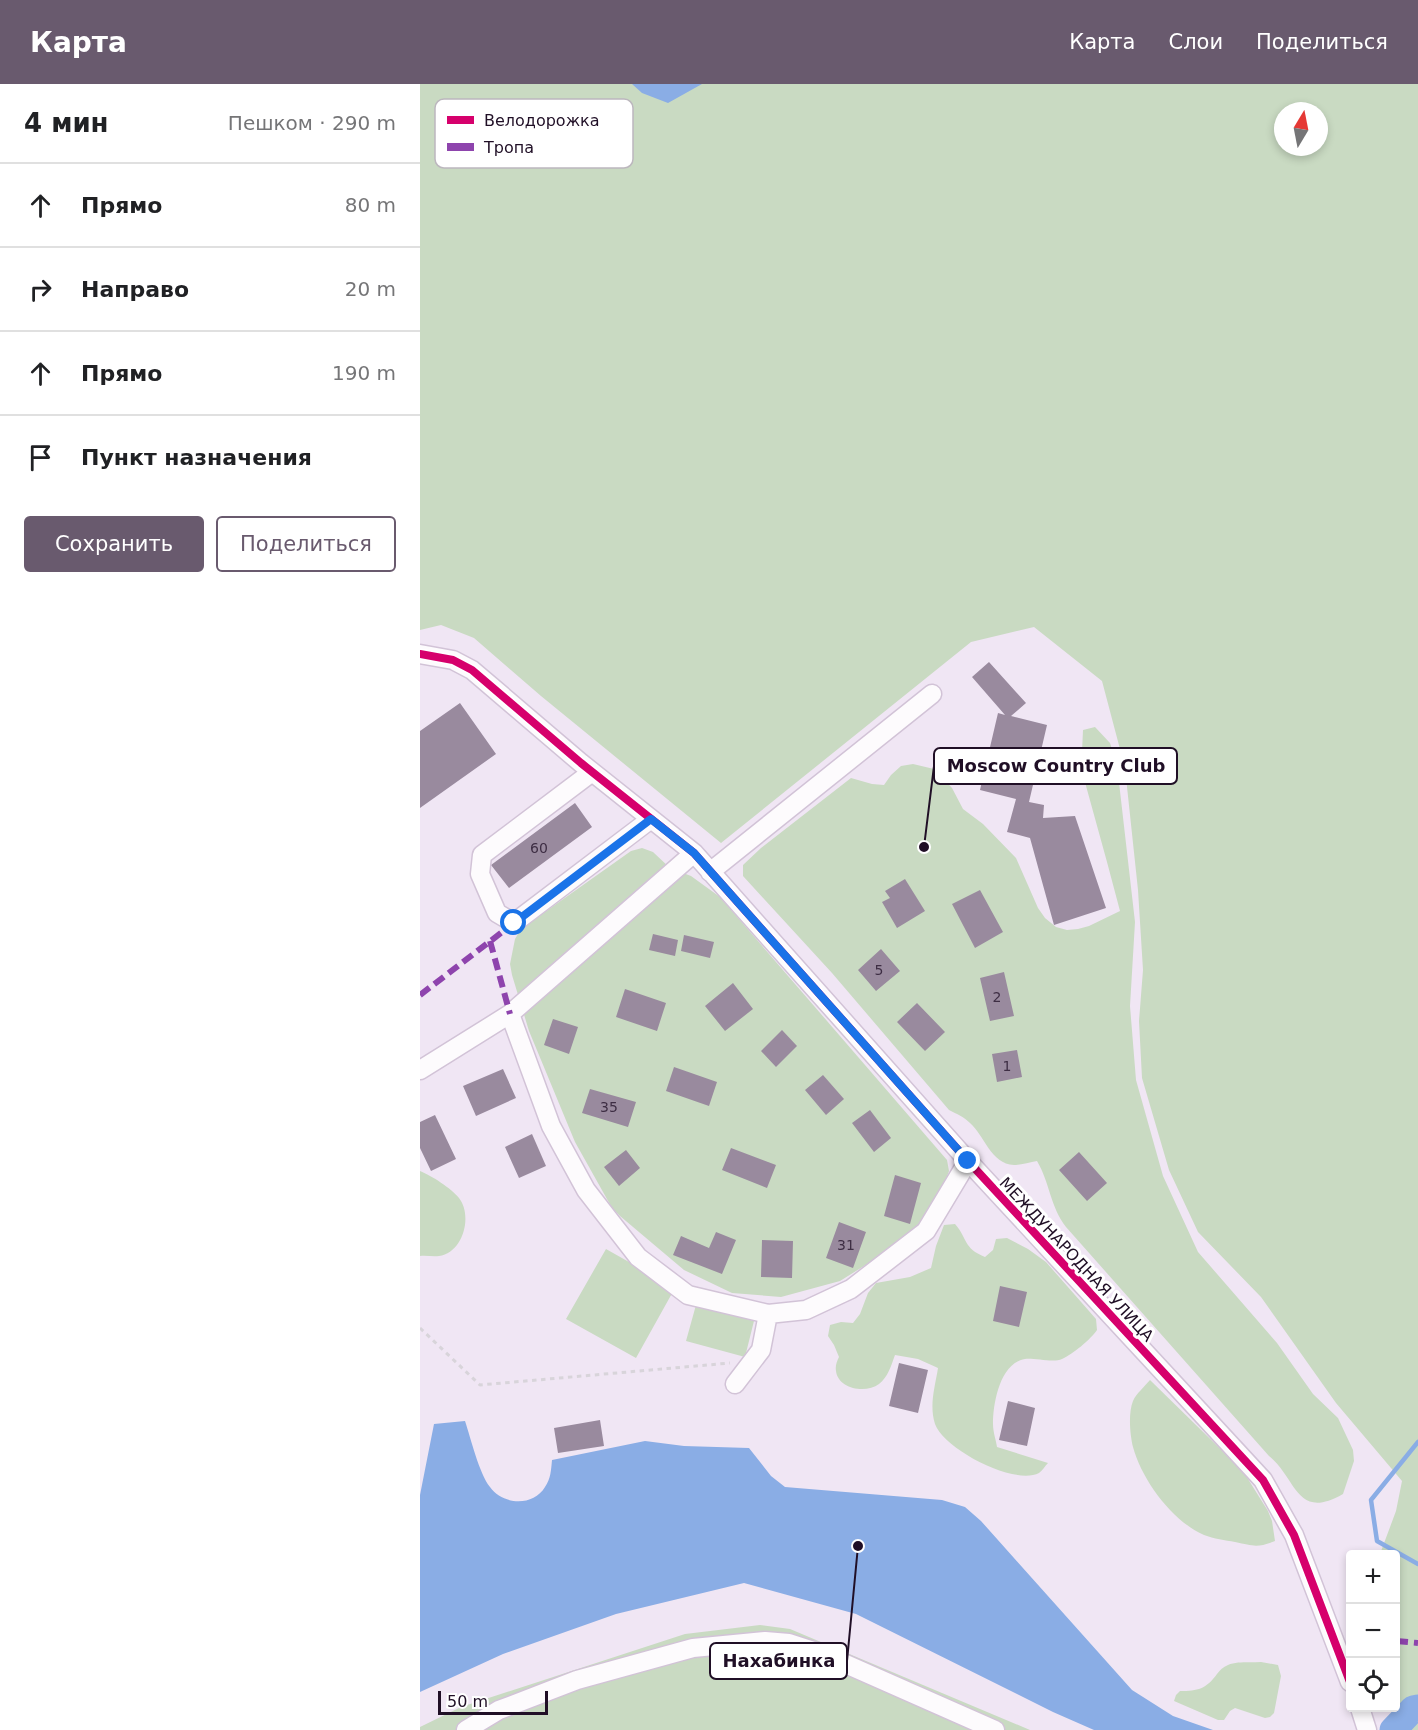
<!DOCTYPE html>
<html lang="ru">
<meta charset="utf-8">
<style>
body{margin:0;font-family:"DejaVu Sans",sans-serif;background:#f6f6f6;color:#202124}
.controls{position:absolute;right:18px;bottom:18px;display:grid;overflow:hidden;border-radius:6px;box-shadow:0 3px 9px #0003}
.controls button{width:54px;height:54px;display:grid;place-items:center;padding:0;border:0;border-bottom:2px solid #e0e0e0;background:#fff;color:#202124;font:30px sans-serif}
.compass{position:absolute;left:854px;top:18px;width:54px;height:54px;border-radius:50%;background:#fff;box-shadow:0 3px 9px #0003;rotate:10deg}
.scale{position:absolute;left:18px;bottom:15px;width:110px;box-sizing:border-box;padding-left:6px;border:3px solid #200f26;border-top:0;font-size:16px;line-height:21px;white-space:nowrap;color:#200f26;-webkit-text-stroke:4px #fff;paint-order:stroke}
.stop{position:absolute;width:18px;height:18px;margin:-14px;border:4px solid #1a73e8;border-radius:50%;background:#fff}
.stop.end{background:#1a73e8;border-color:#fff;box-shadow:0 2px 6px #0008}
.list{margin:0;padding:0;list-style:none}
h2{display:flex;justify-content:space-between;align-items:center;height:78px;margin:0;padding:0 24px;font-size:26px}
h2 small{font-size:20px;font-weight:400;color:#757577}
.list li{display:grid;grid-template-columns:39px 1fr auto;gap:18px;align-items:center;box-sizing:border-box;height:84px;padding:0 24px;border-top:2px solid #e0e0e0}
.list b{display:block;font-size:22px;white-space:nowrap}
.list em{font-size:20px;font-style:normal;color:#757577}
.actions{display:flex;gap:12px;padding:18px 24px}
.actions a{flex:1;padding:14px 0;border:2px solid #695a6e;border-radius:6px;text-align:center;font-size:21px;color:#695a6e}
.actions .main{background:#695a6e;color:#fff}
.icon{flex:none;width:33px;height:33px;fill:none;stroke:currentColor;stroke-width:2;stroke-linecap:round;stroke-linejoin:round}
.map{position:relative;flex:none;width:998px;height:1646px;overflow:hidden}
header{display:flex;align-items:center;gap:36px;box-sizing:border-box;height:84px;padding:0 30px;background:#695a6e;color:#fff}
header strong{font-size:28px}
nav{display:flex;gap:33px;margin-inline-start:auto;font-size:21px}
main{display:flex}
aside{flex:1;background:#fff}
.map>svg:first-child{display:block}
.green{fill:#c9dac2;fill-rule:evenodd}
.water{fill:#8aade5}
.lines{fill:none;stroke-linecap:round;stroke-linejoin:round}
.stream{stroke:#8aade5;stroke-width:4.5}
.river{stroke:#8aade5;stroke-width:27}
.building{fill:#998a9e}
.minor-casing{stroke:#d2c3d7;stroke-width:21}
.path{stroke:#d8d4da;stroke-width:3;stroke-dasharray:4.5 4.5;stroke-linecap:butt}
.minor{stroke:#fdfbfd;stroke-width:18}
.quiet{stroke:#8e44ad;stroke-width:6;stroke-dasharray:12 6;stroke-linecap:butt}
.cycleway-casing{stroke:#fff;stroke-width:11}
.cycleway{stroke:#d6006c;stroke-width:8}
.route{stroke:#1a73e8;stroke-width:8}
.labels{text-anchor:middle;stroke-width:6;stroke-linejoin:round;paint-order:stroke}
.number-label{font-size:14px;fill:#3e2e44}
.street-label{font-size:16px;fill:#200f26;stroke:#fff}
.key{fill:#fff;stroke:#bcb7be;stroke-width:1.5}
.key-label{font-size:16px;fill:#200f26}
.leader{fill:none;stroke:#200f26;stroke-width:2}
.callout-dot{fill:#200f26;stroke:#fff;stroke-width:2}
.callout{fill:#fff;stroke:#200f26;stroke-width:2}
.callout-label{font-size:18px;text-anchor:middle;font-weight:bold;fill:#200f26}
</style>
<header>
<strong>Карта</strong>
<nav><a>Карта</a><a>Слои</a><a>Поделиться</a></nav>
</header>
<main>
<aside>
<h2>4 мин<small>Пешком · 290 m</small></h2>
<ul class="list">
<li><svg class="icon" aria-label="ahead" viewBox="0 0 24 24"><path d="M12 20V5M6 11l6-6 6 6"/></svg><div><b>Прямо</b></div><em>80 m</em></li>
<li><svg class="icon" aria-label="right" viewBox="0 0 24 24"><path d="M7 20v-9h11M14 6l5 5-5 5"/></svg><div><b>Направо</b></div><em>20 m</em></li>
<li><svg class="icon" aria-label="ahead" viewBox="0 0 24 24"><path d="M12 20V5M6 11l6-6 6 6"/></svg><div><b>Прямо</b></div><em>190 m</em></li>
<li><svg class="icon" aria-label="arrive" viewBox="0 0 24 24"><path d="M6 21V4h12l-3 4 3 4H6"/></svg><div><b>Пункт назначения</b></div></li>
</ul>
<div class="actions"><a class="main">Сохранить</a><a>Поделиться</a></div>
</aside>
<div class="map">
<svg width="998" height="1646" viewBox="0 0 998 1646">
<rect width="100%" height="100%" fill="#f0e6f4"/>
<path class="green" d="M0,0H998V1646H981L975,1624L976,1470H960L976,1427L982,1397L916,1319L841,1213L778,1148L749,1086L722,994L719,937L723,886L718,806L705,684L682,597L614,543L551,558L301,759L121,612L54,554L21,541L0,546ZM863,27H899V63H863Z
M675,643L690,659L697,681L715,838L710,922L716,996L743,1092L778,1168L857,1259L893,1310L918,1334L933,1366L934,1377L923,1410C876,1437 877,1395 849,1372L646,1143C630,1122 630,1099 617,1077C610,1078 601,1081 594,1081C571,1080 564,1051 550,1039C544,1033 537,1030 529,1026L412,889L323,792V781L341,764L431,694L452,700L464,701L471,691L481,682L493,680L514,685L532,704L543,725L563,740L596,774L618,824L625,834L636,843L647,846L658,845L669,842L700,827L687,778L663,691L662,668L663,646Z
M222,764L233,768L250,784L271,792L300,813L527,1076L529,1087L521,1110L493,1149L452,1177L420,1197L361,1213L312,1209L264,1186L200,1132L192,1124L155,1058L109,947L92,891L90,880L95,855L101,845L211,767Z
M0,1087C12,1092 31,1104 39,1114C53,1132 43,1169 19,1172C13,1173 6,1171 0,1172Z
M535,1140C548,1155 543,1164 565,1173L573,1166L576,1155L587,1154L608,1165L626,1178L676,1235L677,1246C670,1256 653,1270 642,1275C634,1279 615,1274 605,1275C580,1279 573,1319 573,1340C573,1348 576,1356 577,1363L628,1379C625,1382 622,1387 619,1389C594,1402 524,1365 515,1340C509,1321 515,1303 518,1284L498,1275L475,1271C471,1282 468,1293 459,1300C446,1310 418,1305 416,1287C415,1282 417,1277 419,1273L414,1261L408,1252L410,1241L421,1238L433,1239L440,1230L448,1209L456,1199L490,1193L511,1184L516,1162L524,1141Z
M186,1165L255,1204L216,1274L146,1235Z
M276,1221L334,1237L325,1273L266,1257Z
M730,1296L823,1387L848,1427L852,1437L855,1457C837,1464 834,1462 815,1458C805,1456 794,1455 784,1451C752,1437 722,1396 713,1363C710,1351 708,1329 713,1317C716,1310 725,1302 730,1296Z
M340,1541L370,1545L610,1646H0V1643L41,1623L265,1550Z
M841,1578L858,1581L861,1592L854,1629L850,1633L845,1634L815,1624L810,1627L804,1636H798L754,1617L756,1611L760,1607C778,1607 786,1605 797,1590C800,1586 803,1583 808,1581C817,1577 830,1579 841,1578Z"/>
<path class="water" d="M212,0H282L248,19L222,9Z
M45,1337C51,1355 59,1389 70,1403C83,1421 113,1423 125,1403C131,1394 131,1386 132,1376L225,1357L264,1362L329,1364L351,1392L365,1403L522,1416L545,1423L561,1437L712,1606L753,1632L793,1646H674L633,1628L436,1530L324,1499L196,1530L83,1570L0,1608V1411L14,1340Z"/>
<g class="lines">
<path class="stream" d="M998,1358L951,1416L957,1457L998,1480
M993,1625L998,1621"/>
<path class="river" d="M973,1646L993,1625L998,1624"/>
</g>
<path class="building" d="M569,578L606,619L591,632L627,641L609,718L624,721L623,734L655,732L686,824L634,841L610,754L587,748L596,715L560,706L578,629L585,631L552,593Z
M40,619L76,670L0,724V647Z
M155,719L172,743L89,804L71,781Z
M485,795L505,827L477,844L462,818L470,814L465,807Z
M560,806L583,848L555,864L532,820Z
M233,850L258,856L255,872L229,866Z
M264,851L294,858L290,874L261,867Z
M461,865L480,887L456,907L438,886Z
M584,888L594,932L570,937L560,894Z
M313,899L333,925L305,947L285,922Z
M205,905L246,919L237,947L196,933Z
M497,919L525,948L505,967L477,938Z
M133,935L158,943L149,970L124,961Z
M362,946L377,962L356,983L341,967Z
M597,966L602,993L577,998L572,970Z
M254,983L297,998L289,1022L246,1007Z
M83,985L96,1014L56,1032L43,1002Z
M403,991L424,1015L406,1031L385,1006Z
M170,1005L216,1018L208,1043L162,1029Z
M450,1026L471,1054L454,1068L432,1039Z
M15,1031L36,1075L11,1087L0,1064V1038Z
M112,1050L126,1082L99,1094L85,1063Z
M311,1064L356,1081L347,1104L302,1086Z
M206,1066L220,1084L199,1102L184,1083Z
M659,1068L687,1099L667,1117L639,1086Z
M475,1091L501,1099L490,1140L464,1132Z
M419,1138L446,1148L433,1184L406,1174Z
M296,1148L316,1156L302,1190L253,1171L261,1152L289,1164Z
M342,1156L373,1157L372,1194L341,1193Z
M580,1202L607,1208L599,1243L573,1237Z
M479,1279L508,1286L498,1329L469,1322Z
M588,1317L615,1324L607,1362L579,1356Z
M180,1336L184,1362L138,1369L134,1344Z"/>
<g class="lines">
<defs>
<path id="minor" d="M0,570L33,576L52,586L161,679L274,769L548,1077L843,1396L874,1451L930,1598
M172,688L62,771L60,790L77,829L94,839L231,735
M290,788L512,610
M90,930L131,1042L166,1106L218,1173L268,1211L348,1230L386,1226L431,1205L506,1147L548,1077
M0,986L90,930L274,769
M315,1300L341,1266L348,1230
M940,1624L947,1646
M46,1646L79,1626L157,1596L273,1564L345,1557L369,1559L403,1570L575,1646"/>
</defs>
<use href="#minor" class="minor-casing"/>
<path class="path" d="M0,1244L60,1301L310,1279"/>
<use href="#minor" class="minor"/>
<path class="quiet" d="M70,857L90,930
M0,911L94,839
M976,1557L998,1559"/>
<defs>
<path id="cycleway" d="M0,570L33,576L52,586L161,679L274,769L548,1077L843,1396L874,1451L930,1598"/>
</defs>
<use href="#cycleway" class="cycleway-casing"/>
<use href="#cycleway" class="cycleway"/>
</g>
<g class="lines">
<path class="route" d="M94,839L231,735L274,769L548,1077"/>
</g>
<g class="labels">
<g class="number-label">
<text x="119" y="769">60</text>
<text x="459" y="891">5</text>
<text x="577" y="918">2</text>
<text x="587" y="987">1</text>
<text x="189" y="1028">35</text>
<text x="426" y="1166">31</text>
</g>
<g class="street-label">
<text transform="translate(657 1175) rotate(47)" y="6">МЕЖДУНАРОДНАЯ УЛИЦА</text>
</g>
</g>
<rect x="15" y="15" width="198" height="69" rx="9" class="key"/>
<rect x="27" y="32" width="27" height="8" fill="#d6006c"/>
<rect x="27" y="59" width="27" height="8" fill="#8e44ad"/>
<g class="key-label">
<text x="64" y="42">Велодорожка</text>
<text x="64" y="69">Тропа</text>
</g>
<path class="leader" d="M504 763L514 682M438 1462L427 1577"/>
<g class="callout-dot">
<circle cx="504" cy="763" r="6"/>
<circle cx="438" cy="1462" r="6"/>
</g>
<g class="callout">
<rect x="514" y="664" width="243" height="36" rx="6"/>
<rect x="290" y="1559" width="137" height="36" rx="6"/>
</g>
<g class="callout-label">
<text x="636" y="688">Moscow Country Club</text>
<text x="359" y="1583">Нахабинка</text>
</g>
</svg>
<div class="controls">
<button>+</button>
<button>−</button>
<button><svg class="icon" aria-label="locate" viewBox="0 0 24 24"><circle cx="12" cy="12" r="6"/><path d="M12 2v4M12 18v4M2 12h4M18 12h4"/></svg></button>
</div>
<svg class="compass" viewBox="-18 -18 36 36"><path d="M0-13l5 13h-10z" fill="#e53935"/><path d="M0 13l5-13h-10z" fill="#757577"/></svg>
<div class="scale">50 m</div>
<div class="stop" style="left:94px;top:839px"></div>
<div class="stop end" style="left:548px;top:1077px"></div>
</div>
</main>
